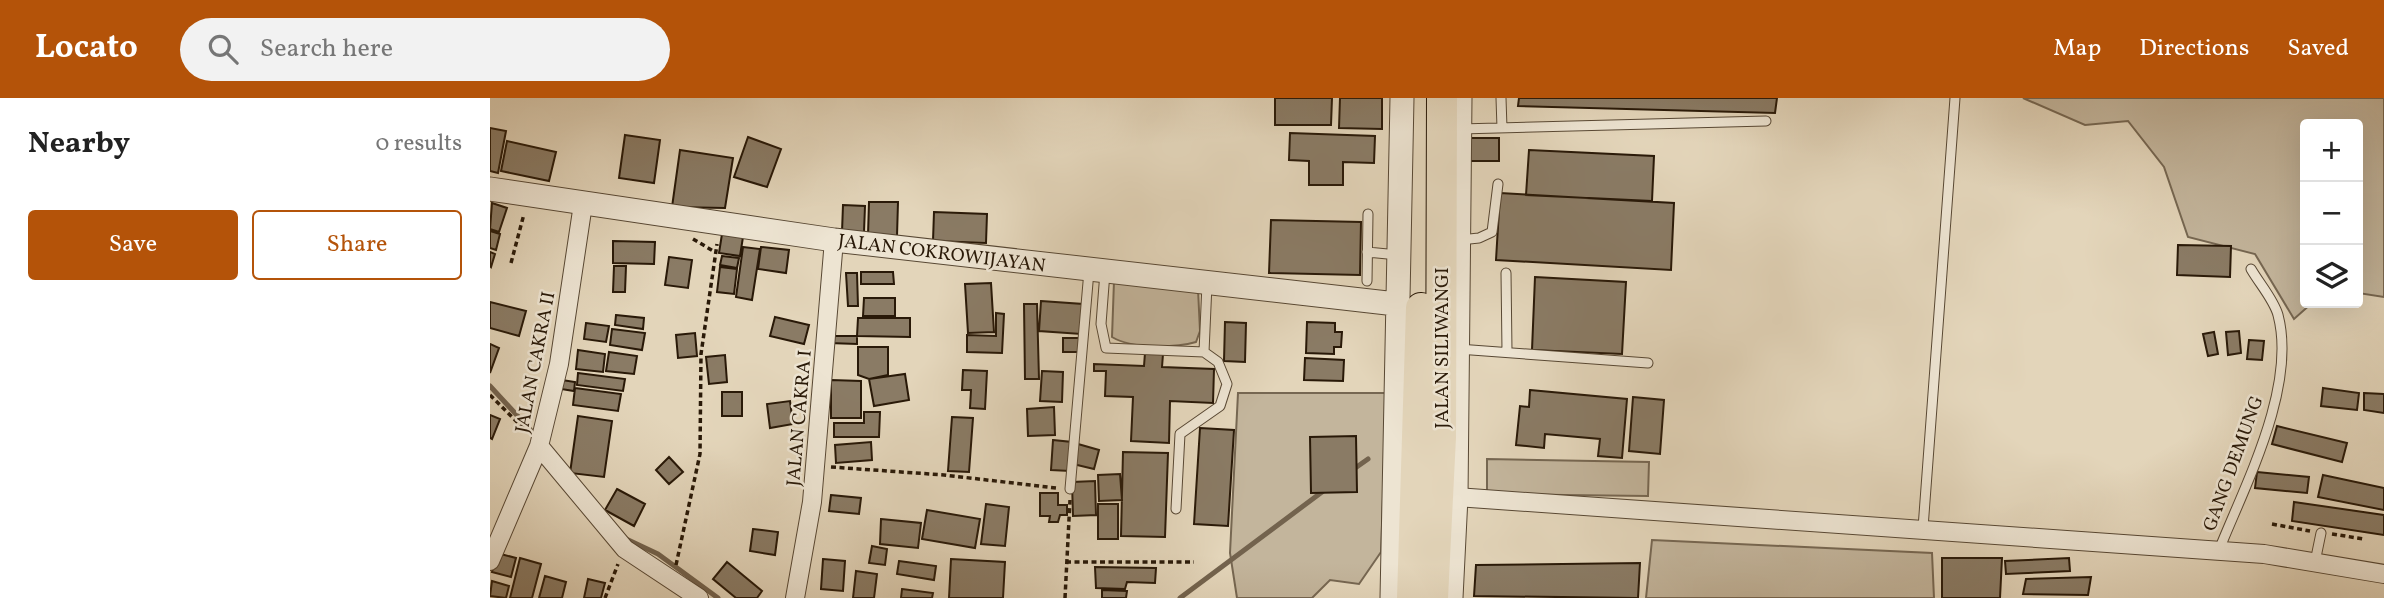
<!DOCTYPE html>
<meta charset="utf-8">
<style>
body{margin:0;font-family:Vollkorn,serif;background:#f2f2f2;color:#222}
.controls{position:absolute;right:21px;top:21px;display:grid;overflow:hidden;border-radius:7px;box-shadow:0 7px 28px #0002}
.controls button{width:63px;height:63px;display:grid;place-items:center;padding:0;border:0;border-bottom:2px solid #e0e0e0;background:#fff;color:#222;font:35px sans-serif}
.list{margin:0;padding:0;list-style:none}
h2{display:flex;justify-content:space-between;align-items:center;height:91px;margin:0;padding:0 28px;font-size:30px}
h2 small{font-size:23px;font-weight:400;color:#767676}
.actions{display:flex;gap:14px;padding:21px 28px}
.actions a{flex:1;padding:16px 0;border:2px solid #b45309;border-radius:7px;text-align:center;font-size:24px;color:#b45309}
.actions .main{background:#b45309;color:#fff}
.icon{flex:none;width:38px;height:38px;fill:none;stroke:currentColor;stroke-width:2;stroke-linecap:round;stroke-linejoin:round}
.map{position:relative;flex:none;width:1894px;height:500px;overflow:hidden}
header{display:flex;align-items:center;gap:42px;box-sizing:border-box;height:98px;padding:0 35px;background:#b45309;color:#fff}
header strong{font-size:33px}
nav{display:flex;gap:38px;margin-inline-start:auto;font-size:24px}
.search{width:490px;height:63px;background:#f2f2f2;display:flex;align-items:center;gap:18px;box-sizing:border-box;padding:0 24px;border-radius:38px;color:#767676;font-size:26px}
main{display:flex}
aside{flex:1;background:#fff}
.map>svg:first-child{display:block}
.green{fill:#c3b59c;stroke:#766752;stroke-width:2}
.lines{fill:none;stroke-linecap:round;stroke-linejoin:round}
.stream{stroke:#73634e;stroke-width:5}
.building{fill:#8a7b65;stroke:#291908;stroke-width:2}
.service-casing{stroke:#584834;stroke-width:11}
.minor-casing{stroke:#584834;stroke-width:20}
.tertiary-casing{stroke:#584834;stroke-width:25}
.trunk-casing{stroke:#291908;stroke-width:32}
.path{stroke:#291908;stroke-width:3.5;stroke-dasharray:5 3.5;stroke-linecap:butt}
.service{stroke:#ede4d2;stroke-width:9}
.minor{stroke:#ede4d2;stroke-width:18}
.tertiary{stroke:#ede4d2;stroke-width:23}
.trunk{stroke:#e3d5ba;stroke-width:30}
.labels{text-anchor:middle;stroke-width:5;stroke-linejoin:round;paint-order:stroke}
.street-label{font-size:19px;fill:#291908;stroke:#ede4d2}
</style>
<header>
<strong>Locato</strong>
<div class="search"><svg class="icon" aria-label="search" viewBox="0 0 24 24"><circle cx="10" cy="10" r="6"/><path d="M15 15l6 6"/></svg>Search here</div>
<nav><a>Map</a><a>Directions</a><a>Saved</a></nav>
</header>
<main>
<aside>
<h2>Nearby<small>0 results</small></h2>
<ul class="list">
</ul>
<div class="actions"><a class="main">Save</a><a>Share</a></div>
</aside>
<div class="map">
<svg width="1894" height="500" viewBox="0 0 1894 500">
<rect width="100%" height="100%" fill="#e3d5ba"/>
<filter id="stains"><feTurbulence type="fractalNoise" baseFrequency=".00286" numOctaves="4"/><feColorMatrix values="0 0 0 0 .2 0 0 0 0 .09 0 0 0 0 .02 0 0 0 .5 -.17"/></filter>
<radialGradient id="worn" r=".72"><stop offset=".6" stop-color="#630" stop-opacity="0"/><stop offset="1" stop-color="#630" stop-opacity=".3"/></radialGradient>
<path class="green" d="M1533,0H1894V199L1868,195V26H1815V205H1822L1804,221L1765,156L1698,139L1674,69L1638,23L1595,27Z
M624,183L708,191L710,233L706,244C684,250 642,251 622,239Z
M748,295H897L891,454L869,486L840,482L822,500H747L740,455Z
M997,361L1159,364L1158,398L997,396Z
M1162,442L1442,455L1444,500H1156Z"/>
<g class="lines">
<path class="stream" d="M0,288L46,338
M861,373L878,361
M134,440L168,456L228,500
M690,500L836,391"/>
</g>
<path class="building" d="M785,0H842L841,27H785Z
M850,0H892V31L849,30Z
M1029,0H1287L1285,15L1028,8Z
M0,30L16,33L8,75L0,73Z
M800,35L885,38L884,65L853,64V87H819V63L799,62Z
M135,37L170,42L164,85L129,80Z
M258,39L291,51L277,89L244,79Z
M980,40H1009V63H980Z
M17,43L66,54L59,83L11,73Z
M190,52L243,60L235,110L182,109Z
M1039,52L1164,58L1162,103L1036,97Z
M1010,95L1184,105L1181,172L1006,162Z
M379,104H408L407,138L378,137Z
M2,105L17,110L9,134L0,131Z
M353,107L375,108L374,134H352Z
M444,114L497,116L496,145L443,143Z
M781,122L871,124L870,177L779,175Z
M0,133L10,136L6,152L0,150Z
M232,136L253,139L250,158L229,155Z
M123,143L165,144L164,166L123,165Z
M1688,147L1741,148L1740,179L1687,177Z
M253,149L270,151L262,202L246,199Z
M271,149L299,152L296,175L268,171Z
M0,154L5,156L1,169L0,168Z
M232,158L249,160L247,170L230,167Z
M179,159L202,162L198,190L175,187Z
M124,168H136L135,194H123Z
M230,169L247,171L244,196L227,194Z
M371,174H403L404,186H371Z
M356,175H367L368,208H358Z
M1045,179L1136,184L1132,256L1042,252Z
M501,185L504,234L478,235L475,186Z
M374,200H405V218H373Z
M551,203L593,206L591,236L549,233Z
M0,204L36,213L29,238L0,230Z
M534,206H547L549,281H535Z
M506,215L514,216L512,255L477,254V237L506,238Z
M126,217L154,220L153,231L125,227Z
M285,219L319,227L314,246L280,238Z
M368,220H420V239L367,238Z
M735,224L756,225L755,264L734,263Z
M817,224L845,225V234H852L851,249H844V256L816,255Z
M96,225L119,228L116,244L94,241Z
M122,231L155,235L152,252L120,247Z
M1749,233L1751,255L1738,257L1736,234Z
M1724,234L1728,256L1718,258L1713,236Z
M205,235L207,258L188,260L186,237Z
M339,238H367V246L339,245Z
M573,240H590V254H573Z
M1759,242L1774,243L1772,262L1757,261Z
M0,246L9,250L0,275Z
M368,249H398V277L379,281L368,277Z
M88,252L115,256L113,274L86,271Z
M119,254L147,258L144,276L116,273Z
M655,255L673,256L672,269L724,271L723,305L680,303L679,345L641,343L643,299L615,298L616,273H604V266L654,268Z
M235,257L237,284L219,286L216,259Z
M815,260L854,262L853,283L814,282Z
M473,272L497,273L495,311L480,310L481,292H472Z
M552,273L573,274L572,304L550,303Z
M88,275L135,281L133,293L87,287Z
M415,276L419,302L384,308L379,281Z
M72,282L85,284L84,293L71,291Z
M341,282L371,283V320H341Z
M85,290L131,296L128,313L83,307Z
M1833,290L1869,295L1867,312L1831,308Z
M1040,292L1137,301L1132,360L1108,358L1110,341L1055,336L1054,350L1026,347L1030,308L1039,309Z
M232,294H252V318H232Z
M1874,295L1894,296V315L1874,312Z
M1143,299L1174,302L1170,356L1139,353Z
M300,303L303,326L280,330L277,306Z
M564,309L565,337L538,338L537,311Z
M374,314H390L389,339H344V325H374Z
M0,317L10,321L2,341L0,340Z
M88,318L122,323L114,379L80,375Z
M462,319L483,320L479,374L458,373Z
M1787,328L1857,345L1852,364L1782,346Z
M710,330L744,332L738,428L704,426Z
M866,338L867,394L821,395L820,339Z
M563,342L582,344L580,373L561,372Z
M381,344L382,362L346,365L345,347Z
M588,346L609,352L604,371L583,366Z
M633,354L678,355L675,439L631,438Z
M179,359L193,374L179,386L166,372Z
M1767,374L1819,379L1817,395L1765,390Z
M630,376L632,402L609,403L608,377Z
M1833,377L1894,390V412L1828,399Z
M605,383L606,417L583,418L582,384Z
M127,391L155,406L144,428L115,412Z
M550,395H568V407H577V417H570L568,424H559L560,418H550Z
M341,397L371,400L369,416L339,413Z
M1804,404L1894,417V437L1802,423Z
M496,406L519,409L515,448L491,446Z
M608,406H628V441H608Z
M437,412L490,421L485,450L432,441Z
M391,421L431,425L428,450L390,446Z
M263,431L288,434L285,457L260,453Z
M382,448L397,451L395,467L379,465Z
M7,455L26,460L21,479L2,474Z
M30,460L51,466L42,500H20Z
M1452,460H1512L1510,500H1452Z
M1579,460L1580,473L1516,476L1515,463Z
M333,461L355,463L353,493L331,491Z
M461,461L515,464L513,500H459Z
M409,463L446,468L444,482L407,476Z
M237,464L272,493L267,500H246L223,481Z
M1150,465L1148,500L984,498L986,467Z
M605,469L666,470L665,485L637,484L635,491L606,490Z
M366,473L387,476L384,500H363Z
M55,478L76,484L72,500H49Z
M1601,479L1598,497L1533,496L1536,481Z
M98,481L115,485L111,500H94Z
M2,483L19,488L16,500L0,498Z
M412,491L443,495L442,500H411Z
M612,492L637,493L636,500H612Z"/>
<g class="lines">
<defs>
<path id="service" d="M1011,0L1012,30
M970,31L1276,23
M970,142L989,140L1002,134L1008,86
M877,154L908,157
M615,174L611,226L616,250L714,254L728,264L737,286L730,308L690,336L686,411
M1016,175L1017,253
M877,183L878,116
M968,251L1158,265
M714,254L717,186
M580,391L599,173
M1433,430L1465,0
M1729,452C1755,387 1807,289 1788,217C1784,202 1769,185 1761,171
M1825,464L1831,435"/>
<path id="minor" d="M49,348L135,451L209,500
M966,399L1774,456L1894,476
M0,463L49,348L69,266L93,106
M305,500L322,404L344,142"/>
<path id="tertiary" d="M0,91L344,142L906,206
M902,500L912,0
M961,500L966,399L970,0"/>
<path id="trunk" d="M922,500L931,210
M943,500L951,339L952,0"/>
</defs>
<use href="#service" class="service-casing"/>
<use href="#minor" class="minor-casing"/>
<use href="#tertiary" class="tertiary-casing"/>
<use href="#trunk" class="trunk-casing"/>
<path class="path" d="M203,141L225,154
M21,165L34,116
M0,297L36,333
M341,369L454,377L566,390
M1782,426L1820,433
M1842,436L1874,441
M576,464H704
M186,467L210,356L211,256L227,146
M115,500L128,466
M575,500L580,402"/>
<use href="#service" class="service"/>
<use href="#minor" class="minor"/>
<use href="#tertiary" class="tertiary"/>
<use href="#trunk" class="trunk"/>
</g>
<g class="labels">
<g class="street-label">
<text transform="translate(452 154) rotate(7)" y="7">JALAN COKROWIJAYAN</text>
<text transform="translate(951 250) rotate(-90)" y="7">JALAN SILIWANGI</text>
<text transform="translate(44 264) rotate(-79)" y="7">JALAN CAKRA II</text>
<text transform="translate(308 320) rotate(-85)" y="7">JALAN CAKRA I</text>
<text transform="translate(1742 365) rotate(-70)" y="7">GANG DEMUNG</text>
</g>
</g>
<rect width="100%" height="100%" filter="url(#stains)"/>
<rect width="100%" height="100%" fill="url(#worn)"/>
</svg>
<div class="controls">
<button>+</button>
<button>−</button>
<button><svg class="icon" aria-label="layers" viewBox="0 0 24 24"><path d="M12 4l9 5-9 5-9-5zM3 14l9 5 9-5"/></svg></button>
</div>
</div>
</main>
